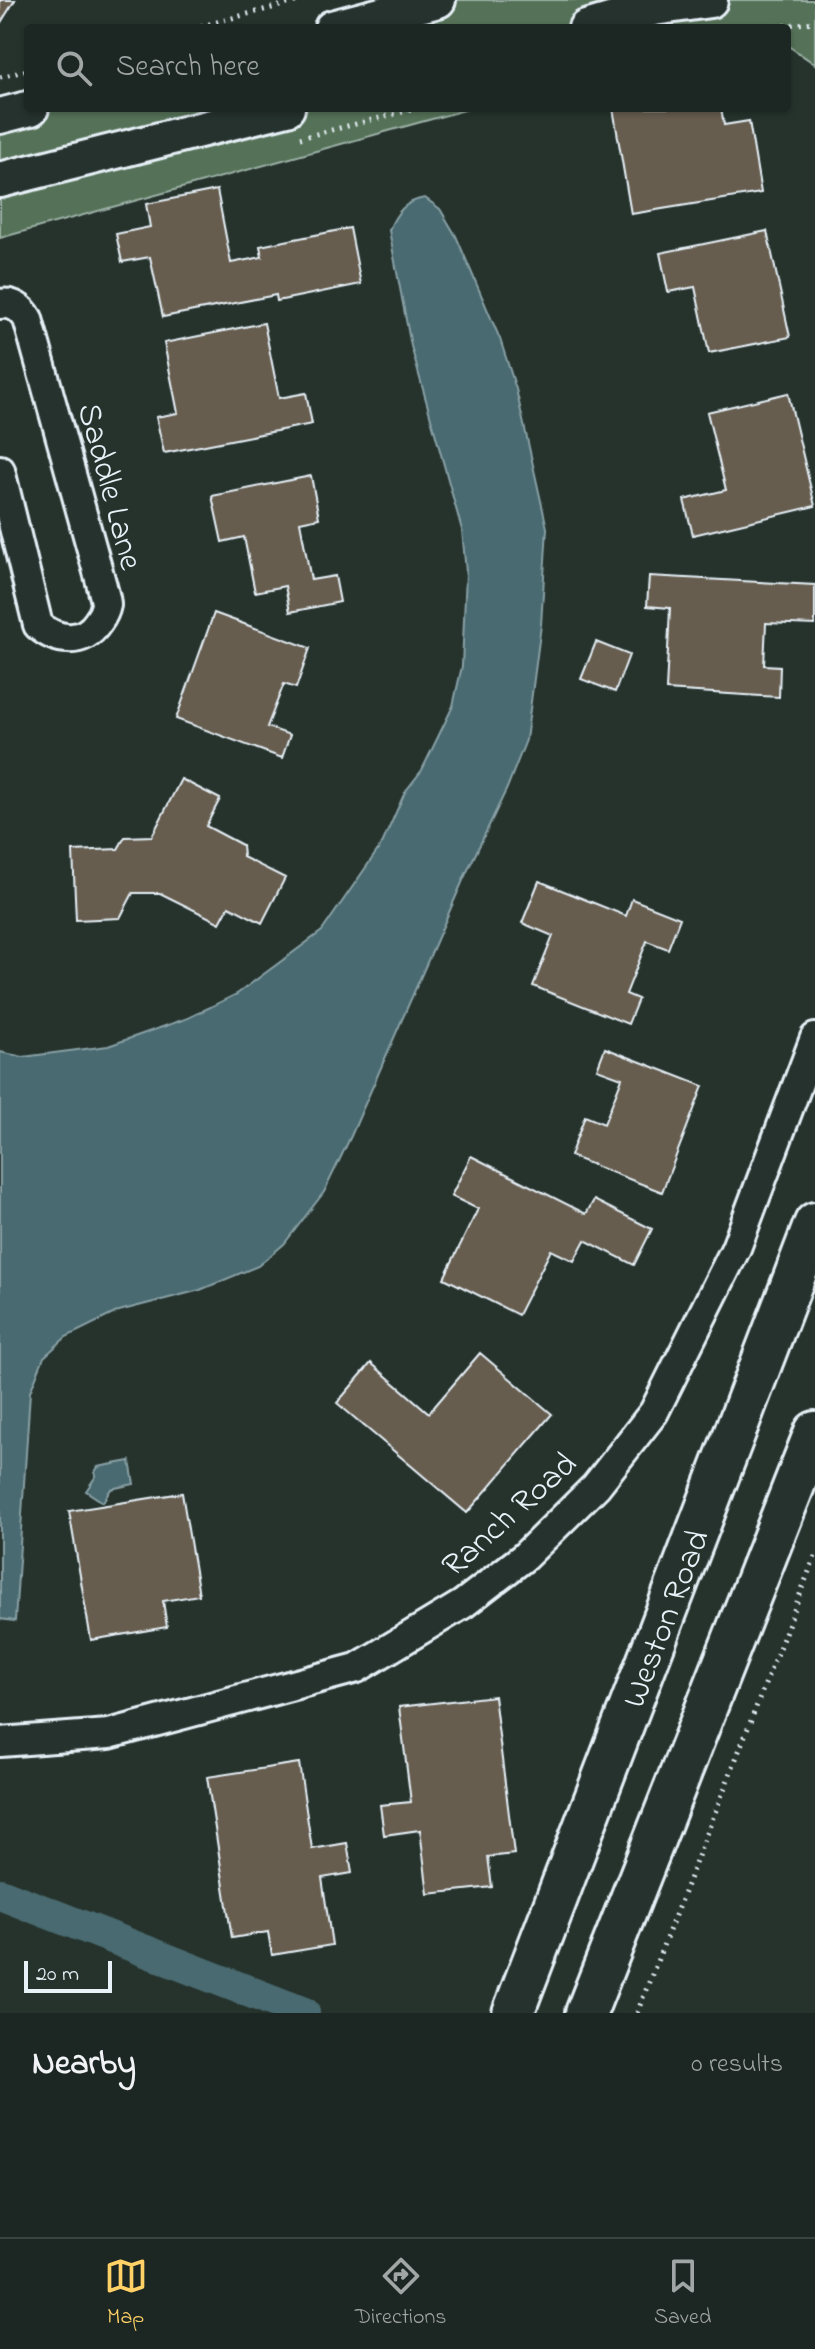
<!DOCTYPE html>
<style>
body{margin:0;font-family:"Indie Flower",sans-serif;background:#29322f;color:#f1f3f6}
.scale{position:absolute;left:24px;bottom:20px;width:88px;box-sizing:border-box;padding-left:8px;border:4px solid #e8f1f8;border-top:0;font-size:22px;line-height:28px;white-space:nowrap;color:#e8f1f8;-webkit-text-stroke:6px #26332d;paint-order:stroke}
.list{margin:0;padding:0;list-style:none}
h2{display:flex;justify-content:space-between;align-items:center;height:104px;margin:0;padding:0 32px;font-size:34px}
h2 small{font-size:26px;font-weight:400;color:#a0a5a5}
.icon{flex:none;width:44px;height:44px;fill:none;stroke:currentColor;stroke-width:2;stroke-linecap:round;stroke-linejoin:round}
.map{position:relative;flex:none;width:815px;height:2013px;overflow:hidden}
.search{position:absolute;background:#1c2622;box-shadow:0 2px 6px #0004;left:24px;right:24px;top:24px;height:88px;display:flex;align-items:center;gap:20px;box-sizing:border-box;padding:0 28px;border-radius:8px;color:#a0a5a5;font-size:30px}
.sheet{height:224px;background:#1c2622}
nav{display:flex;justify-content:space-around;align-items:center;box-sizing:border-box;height:112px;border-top:2px solid #3a4340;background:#1c2622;font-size:22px;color:#a0a5a5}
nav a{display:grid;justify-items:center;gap:4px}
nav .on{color:#ffd166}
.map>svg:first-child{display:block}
.green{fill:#557259;stroke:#9eb2a8;stroke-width:2}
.water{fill:#486a6f;stroke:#88a0a6;stroke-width:2}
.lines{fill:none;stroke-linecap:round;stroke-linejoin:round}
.canal{stroke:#486a6f;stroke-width:32}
.building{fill:#665d4f;stroke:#e8f1f8;stroke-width:2}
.minor-casing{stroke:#e8f1f8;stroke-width:34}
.tertiary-casing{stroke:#e8f1f8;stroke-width:40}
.secondary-casing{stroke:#e8f1f8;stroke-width:46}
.path{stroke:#e8f1f8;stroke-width:5;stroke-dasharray:2 6;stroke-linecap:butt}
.minor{stroke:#26332d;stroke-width:28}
.tertiary{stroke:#26332d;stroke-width:34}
.secondary{stroke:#26332d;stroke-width:40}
.labels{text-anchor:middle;stroke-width:6;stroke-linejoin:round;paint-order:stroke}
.street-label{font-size:34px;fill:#e8f1f8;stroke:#26332d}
</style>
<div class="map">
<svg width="815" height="2013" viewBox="0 0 815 2013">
<rect width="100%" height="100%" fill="#26332d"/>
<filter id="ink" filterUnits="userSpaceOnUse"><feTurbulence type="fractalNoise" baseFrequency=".0125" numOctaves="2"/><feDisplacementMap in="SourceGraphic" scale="16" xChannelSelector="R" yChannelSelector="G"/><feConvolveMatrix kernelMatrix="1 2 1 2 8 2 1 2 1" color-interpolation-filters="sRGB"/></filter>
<g filter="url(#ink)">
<path class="green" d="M438,0H815V64L787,45V28H332Z
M31,108H472L0,238V116Z"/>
<path class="water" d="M425,198L440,209L456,236L500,339L516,389L547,528L541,625L526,740L507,788L464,878L351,1136L324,1192L284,1244L258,1266L200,1290L119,1311L66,1337L44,1357L30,1392L15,1621L0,1619V1052L23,1057L108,1046L188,1018L237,994L322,931L382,844L405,792L422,770L453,706L462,666L466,572L462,530L411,346L389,230C396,213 405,201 425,198Z
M130,1461L134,1484L111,1489L103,1502L86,1491L96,1476L95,1472L98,1467Z"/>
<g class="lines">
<path class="canal" d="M0,1894L304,2013"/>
</g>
<path class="building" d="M0,0H15L0,24Z
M613,108H721L724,125L749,121L761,193L631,214Z
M217,190L231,263L262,257L260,246L350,228L361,284L277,301L276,295L163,317L150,257L122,262L116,234L150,227L146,204Z
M767,231L790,337L709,353L695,287L668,292L660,253Z
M264,323L279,398L306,393L312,424L164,453L156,417L178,413L164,343Z
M788,393L815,506L693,535L684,500L726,490L707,412Z
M311,476L319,518L300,522L311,580L335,576L340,602L290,612L285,586L255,592L244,537L222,542L212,496Z
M649,576L815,585V625L766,623L764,665L780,666L779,697L666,690L670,608L647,606Z
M214,613L310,648L296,688L284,684L267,727L290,735L282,758L176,719Z
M596,642L629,655L615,692L581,679Z
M181,779L220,799L206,826L242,845L243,857L285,878L262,923L229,906L220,923L160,893H133L120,918L76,920L73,851L118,849L125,837L152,836Z
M539,881L626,916L632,899L680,918L668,949L647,941L626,994L638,999L628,1024L533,986L553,936L522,923Z
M605,1048L703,1086L662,1192L570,1156L585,1116L604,1124L622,1078L597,1069Z
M471,1156L586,1214L594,1200L652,1229L634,1265L585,1240L574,1261L551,1250L518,1315L444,1278L478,1209L451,1196Z
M480,1353L552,1414L467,1513L337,1403L371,1363L429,1413Z
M182,1493L199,1595L163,1601L167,1627L91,1640L69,1511Z
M494,1696L514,1854L488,1857L492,1887L428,1894L420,1830L384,1835L380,1805L411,1802L399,1707Z
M299,1763L312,1849L347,1843L352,1873L322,1878L332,1945L272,1955L268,1932L232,1938L207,1777Z"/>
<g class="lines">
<defs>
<path id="minor" d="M0,304C12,302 22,308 28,319L102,586C103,591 106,599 106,605C105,610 101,618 98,622C83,645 56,641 38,625L0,470
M0,1742L109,1734L357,1668L463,1604L524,1557L596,1486L654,1412L736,1248L815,1038"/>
<path id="tertiary" d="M332,28L438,0
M586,28L654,8L710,0
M0,116L31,108
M0,180L287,108"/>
<path id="secondary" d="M513,2013L815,1223
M586,2013L815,1432"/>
</defs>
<use href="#minor" class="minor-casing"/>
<use href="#tertiary" class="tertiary-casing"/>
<use href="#secondary" class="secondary-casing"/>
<path class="path" d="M193,28L303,0
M760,28L815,22
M0,77L28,70
M300,138L419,108
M637,2013L815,1556"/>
<use href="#minor" class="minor"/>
<use href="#tertiary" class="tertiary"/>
<use href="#secondary" class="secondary"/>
</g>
</g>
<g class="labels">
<g class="street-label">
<text transform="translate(112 486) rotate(75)" y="12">Saddle Lane</text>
<text transform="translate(508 1513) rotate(-42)" y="12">Ranch Road</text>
<text transform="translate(664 1618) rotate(-69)" y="12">Weston Road</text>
</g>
</g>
</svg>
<div class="scale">20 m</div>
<div class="search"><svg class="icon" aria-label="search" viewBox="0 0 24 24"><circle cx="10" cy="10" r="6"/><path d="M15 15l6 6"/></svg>Search here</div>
</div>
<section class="sheet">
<h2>Nearby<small>0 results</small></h2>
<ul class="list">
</ul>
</section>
<nav>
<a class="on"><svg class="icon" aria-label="map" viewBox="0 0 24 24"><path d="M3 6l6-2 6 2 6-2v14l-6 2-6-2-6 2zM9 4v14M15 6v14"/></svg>Map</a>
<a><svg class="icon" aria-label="directions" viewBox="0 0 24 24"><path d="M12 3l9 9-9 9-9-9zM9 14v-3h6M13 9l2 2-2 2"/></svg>Directions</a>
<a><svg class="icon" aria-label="saved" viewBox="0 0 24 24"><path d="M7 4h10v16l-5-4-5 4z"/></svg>Saved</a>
</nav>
